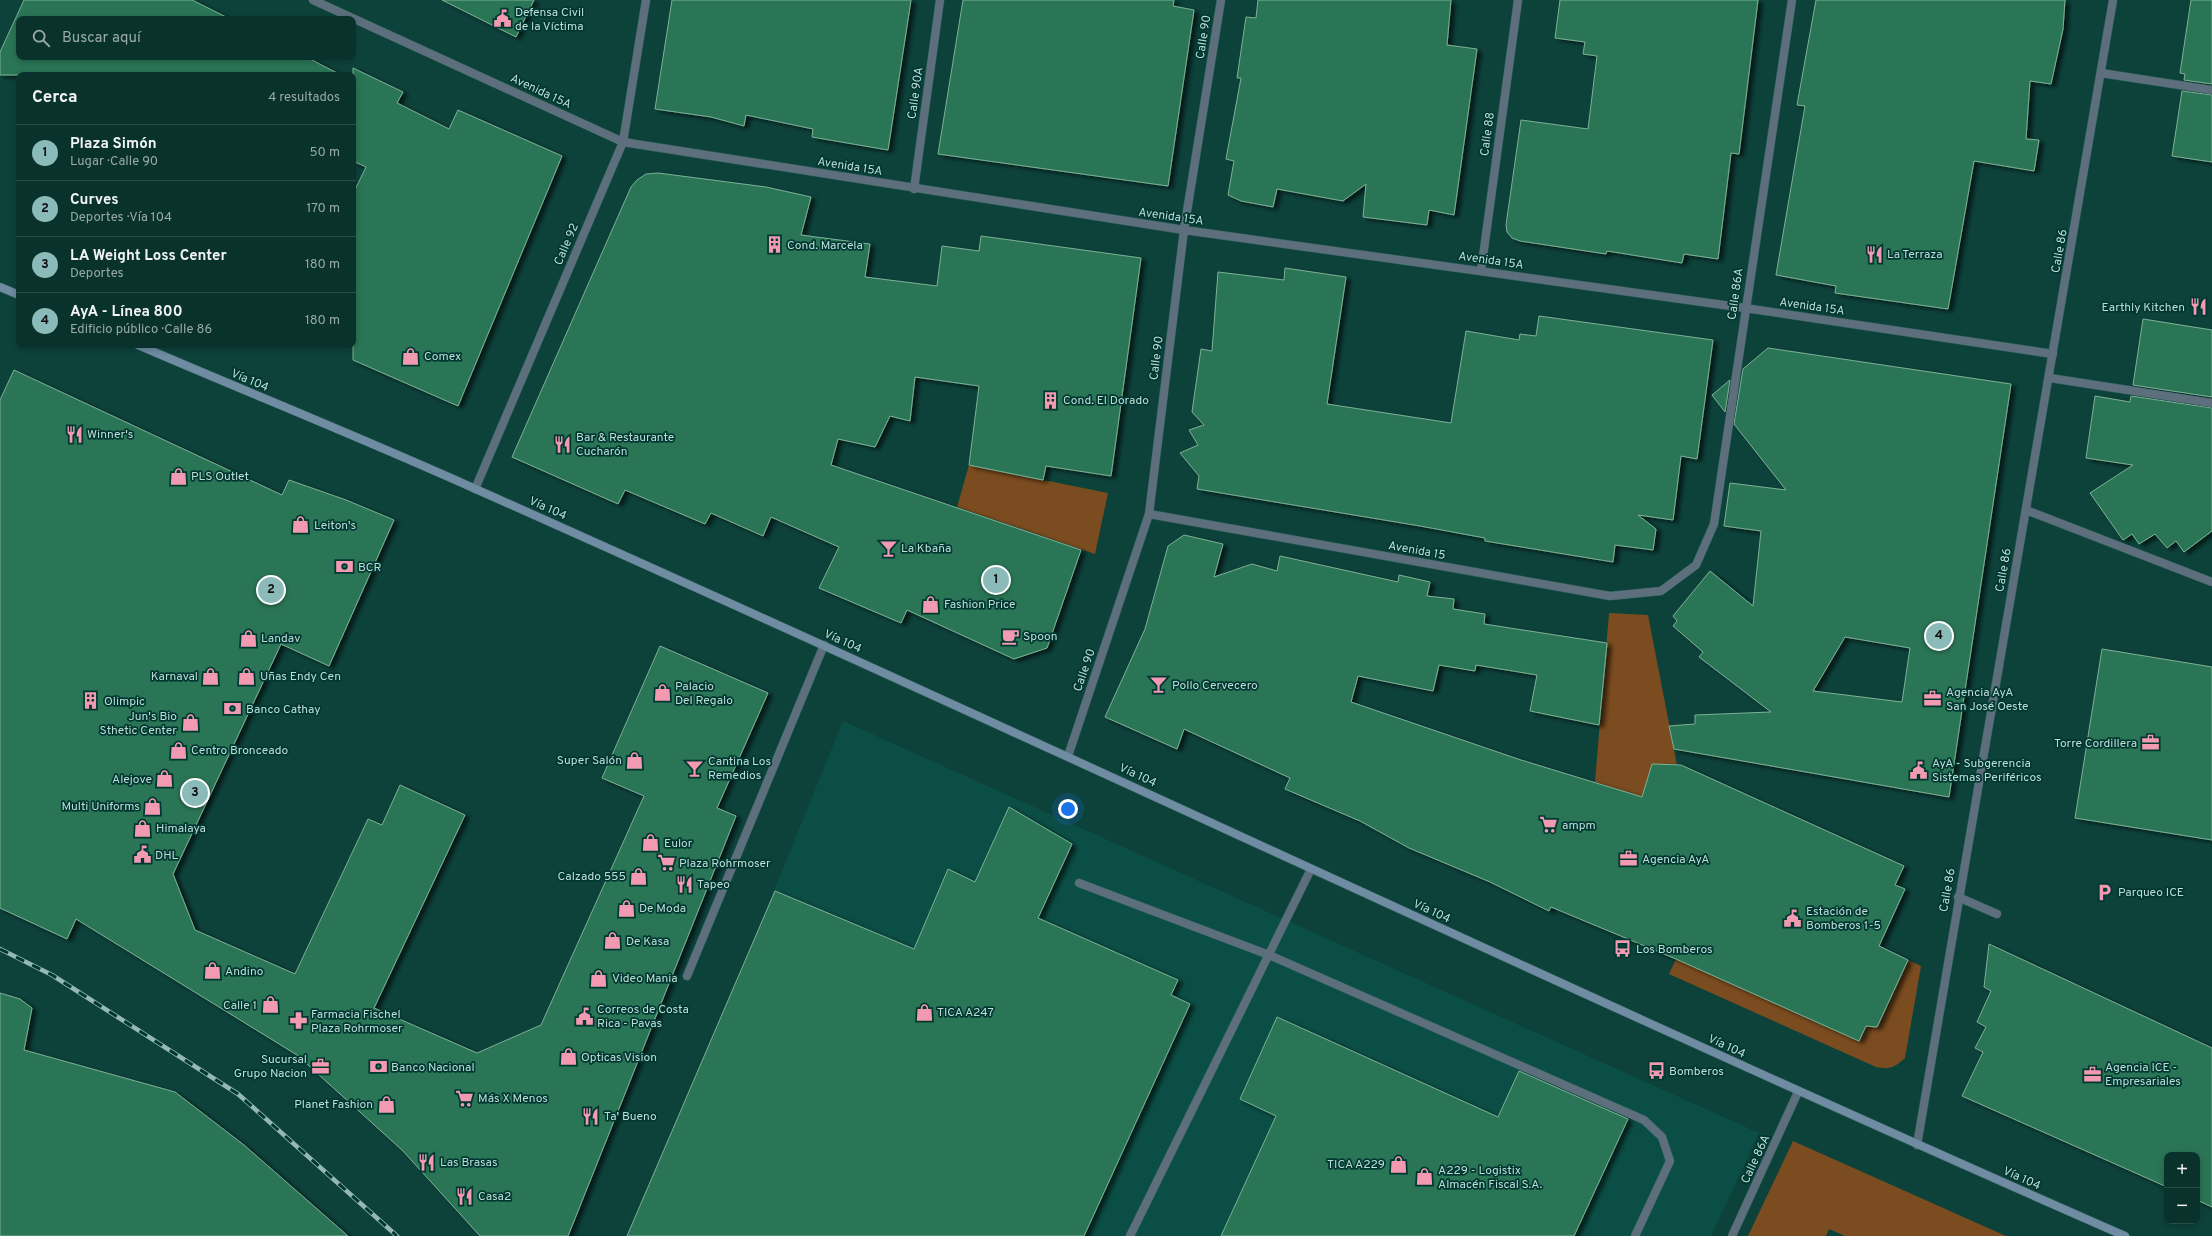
<!DOCTYPE html>
<html lang="es">
<meta charset="utf-8">
<style>
body{margin:0;font-family:Overpass,sans-serif;background:#133a34;color:#f1f3f6}
.controls{position:absolute;right:12px;bottom:12px;display:grid;overflow:hidden;border-radius:8px;box-shadow:0 2px 6px #0003}
.controls button{width:36px;height:36px;display:grid;place-items:center;padding:0;border:0;border-bottom:1px solid #2a4d48;background:#0a322c;color:#f1f3f6;font:20px sans-serif}
.you{position:absolute;left:1068px;top:809px;width:14px;height:14px;margin:-10px;border:3px solid #fff;border-radius:50%;background:#1a73e8;box-shadow:0 0 0 6px #1a73e833}
.badge{display:grid;place-items:center;width:26px;height:26px;border-radius:50%;background:#8bbbb9;color:#111;font-size:13px;font-weight:700}
.pin{position:absolute;translate:-50% -50%;border:2px solid #fff;box-shadow:0 1px 4px #0006}
.list{margin:0;padding:0;list-style:none}
h2{display:flex;justify-content:space-between;align-items:center;height:52px;margin:0;padding:0 16px;font-size:17px}
h2 small{font-size:13px;font-weight:400;color:#99aaa9}
.list li{display:grid;grid-template-columns:26px 1fr auto;gap:12px;align-items:center;box-sizing:border-box;height:56px;padding:0 16px;border-top:1px solid #2a4d48}
.list b{display:block;font-size:15px;white-space:nowrap}
.list p{margin:0;font-size:13px;white-space:nowrap;color:#99aaa9}
.list em{font-size:13px;font-style:normal;color:#99aaa9}
.icon{flex:none;width:22px;height:22px;fill:none;stroke:currentColor;stroke-width:2;stroke-linecap:round;stroke-linejoin:round}
.map{position:relative;flex:none;width:2212px;height:1236px;overflow:hidden}
.search{position:absolute;background:#0a322c;box-shadow:0 2px 6px #0003;left:16px;top:16px;width:340px;height:44px;display:flex;align-items:center;gap:10px;box-sizing:border-box;padding:0 14px;border-radius:8px;color:#99aaa9;font-size:15px}
.panel{position:absolute;background:#0a322c;box-shadow:0 2px 6px #0003;left:16px;top:72px;width:340px;height:276px;border-radius:8px}
.map>svg:first-child{display:block}
.built{fill:#0b4e45}
.green{fill:#7b4c1f}
.building{fill:#2b7454;stroke:#7bb196;fill-rule:evenodd;filter:url(#shadow)}
.lines{fill:none;stroke-linecap:round;stroke-linejoin:round}
.service-casing{stroke:#30615a;stroke-width:9}
.minor-casing{stroke:#30615a;stroke-width:9}
.tertiary-casing{stroke:#30615a;stroke-width:9}
.secondary-casing{stroke:#30615a;stroke-width:9}
.service{stroke:#5d6f7d;stroke-width:8}
.minor{stroke:#5d6f7d;stroke-width:8}
.tertiary{stroke:#5d6f7d;stroke-width:8}
.secondary{stroke:#6f8ca3;stroke-width:8}
.rail-casing{stroke:#94b9b3;stroke-width:4.5}
.rail{stroke:#003831;stroke-width:3;stroke-dasharray:9;stroke-linecap:butt}
.labels{text-anchor:middle;stroke-width:3.5;stroke-linejoin:round;paint-order:stroke}
.poi-label{font-size:12px;fill:#bdddd7;stroke:#003831;text-anchor:start}
.street-label{font-size:12px;fill:#bdddd7;stroke:#003831}
</style>
<div class="map">
<svg width="2212" height="1236" viewBox="0 0 2212 1236">
<defs>
<filter id="shadow"><feDropShadow dx="4.5" dy="2.5" stdDeviation="2" flood-color="#0009"/></filter>
</defs>
<rect width="100%" height="100%" fill="#0d423b"/>
<path class="built" d="M843,721L1759,1133L1711,1236H634Z"/>
<path class="green" d="M969,465L1108,493L1095,554L957,507Z
M1609,613L1648,615L1677,765L1652,764L1642,797L1595,782Z
M1676,959L1858,1041L1866,1026L1877,1027L1908,960L1921,966L1905,1058C1895,1067 1890,1070 1876,1067L1669,974Z
M1793,1141L2006,1236H1845L1829,1229L1826,1236H1748Z"/>
<path class="building" d="M24,0H192L230,19H19V57H306L341,75H0V52Z
M442,0H534L516,37Z
M672,0H911L888,150L812,137L813,129L746,115L744,126L711,117L655,109Z
M963,0H1174L1173,6L1194,10L1168,186L938,154Z
M1258,0H1451L1447,45L1477,49L1454,215L1429,210L1427,225L1363,217L1366,184L1343,201L1277,189L1273,207L1241,201L1228,195L1234,161L1226,159L1241,78H1237L1246,17L1256,18Z
M1560,0H1758L1739,154L1731,153L1718,259L1684,254L1682,263L1607,251L1606,254L1520,241L1512,238L1507,232L1506,225L1521,120L1588,129L1597,56L1583,54L1585,42L1555,38Z
M1816,0H2065L2063,29L2051,84L2030,81L2026,139L2039,140L2034,171L1974,161L1948,309L1835,293L1836,286L1776,275L1805,106L1797,105Z
M2191,0H2212V84L2184,80L2185,74L2180,73Z
M353,68L403,92L397,103L449,129L458,110L562,156L458,406L353,360V194L366,167L353,161Z
M2182,91L2212,95V162L2172,156Z
M658,173L766,187L811,197L801,235L870,244L865,277L937,286L942,246L979,251L981,236L1141,258L1111,476L1046,466L1043,480L969,465L979,386L915,377L910,421L890,416L875,447L838,439L831,465L1081,550L1047,648L1014,659L907,610L901,623L819,588L839,547L771,517L763,536L711,513L705,524L625,490L618,504L512,457L631,187L637,180L646,174Z
M1285,268L1346,277L1327,404L1451,423L1466,331L1519,340L1520,334L1536,336L1539,316L1713,340L1697,459L1681,456L1673,520L1638,515L1656,529L1653,550L1615,545L1613,562L1485,541V538L1420,526L1197,489L1199,476L1180,453L1198,445L1189,430L1204,425L1192,412L1201,349L1212,351L1218,272L1284,280Z
M2143,319L2212,330V397L2133,385Z
M1768,348L2011,384L1949,797L1674,749L1669,726L1695,724V715L1771,712L1699,657L1703,652L1673,626L1677,621L1673,616L1710,571L1753,606L1761,531L1724,526L1730,483L1786,490L1734,424L1743,369ZM1845,637L1910,648L1902,702L1813,691Z
M14,370L282,495L289,480L346,500L394,520L329,666L281,644L173,874L195,930L295,974L368,819L382,825L400,785L465,815L374,1008L477,1053L541,1025L644,796L602,778L660,646L768,693L717,808L736,816L568,1236H480L403,1151L297,1055L76,919L67,939L0,908V400Z
M1730,380L1725,412L1712,395Z
M2095,396L2130,402L2131,396L2212,408V531L2184,552L2176,541L2167,548L2155,534L2139,544L2132,534L2123,540L2090,493L2133,465L2086,458Z
M1184,535L1223,544L1214,577L1252,564L1277,571L1280,556L1398,582L1399,575L1430,582L1427,596L1454,599L1453,609L1485,614L1484,624L1607,643L1599,725L1530,711L1537,675L1476,665L1475,671L1439,665L1433,691L1358,676L1351,702L1521,760L1642,797L1652,764L1681,765L1904,866L1895,885L1905,889L1879,946L1908,960L1877,1027L1866,1026L1859,1041L1676,959L1551,907L1549,911L1490,882L1409,848L1360,821L1285,789L1290,778L1184,729L1177,749L1105,717L1145,629L1168,546Z
M2102,649L2212,667V840L2075,818Z
M1009,807L1072,844L1038,918L1178,980L1171,995L1190,1004L1084,1236H627L775,891L914,949L948,869L975,882Z
M1989,944L2212,1048V1207L2197,1200V1155H2167V1187L1962,1096L1983,1052L1975,1048L1986,1027L1977,1022L1991,991L1984,987Z
M0,993L20,999L32,1008L24,1050L175,1092L244,1145L348,1236H0Z
M1277,1017L1498,1117L1519,1071L1628,1119L1574,1236H1221L1276,1116L1240,1099Z"/>
<g class="lines">
<defs>
<path id="service" d="M2101,73L2212,90
M2050,378L2212,403
M2026,510L2212,582
M1079,883L1269,955L1644,1120L1662,1137L1670,1161L1635,1236
M1958,897L1997,914
M687,976L824,645
M1130,1236L1311,869"/>
<path id="minor" d="M313,0L623,142L1184,230L1745,308L2053,354
M914,189L940,0
M1481,271L1518,0
M475,489L623,142L646,0
M1149,514L1610,596L1661,591L1696,565L1714,524L1792,0
M1068,756L1149,514L1184,230L1221,0
M1732,1236L1798,1092"/>
<path id="tertiary" d="M1917,1145L2113,0"/>
<path id="secondary" d="M0,287L19,295
M138,345C252,394 367,440 480,491C1030,735 1573,994 2125,1236"/>
</defs>
<use href="#service" class="service-casing"/>
<use href="#minor" class="minor-casing"/>
<use href="#tertiary" class="tertiary-casing"/>
<use href="#secondary" class="secondary-casing"/>
<use href="#service" class="service"/>
<use href="#minor" class="minor"/>
<use href="#tertiary" class="tertiary"/>
<use href="#secondary" class="secondary"/>
<defs>
<path id="rail" d="M0,949L52,975L238,1094L397,1236"/>
</defs>
<use href="#rail" class="rail-casing"/>
<use href="#rail" class="rail"/>
</g>
<defs>
<symbol id="civic-bare" viewBox="-9 -9 18 18"><path d="M-.6-6.5H3V-4.5H.6V-3L4-1V1h2V6H-6V1h2V-1L-.6-3ZM-1.2 2.5V6h2.4V2.5Z" fill="#f19ab2" stroke="#003831" stroke-width="2.5" paint-order="stroke"/></symbol>
<symbol id="building-bare" viewBox="-9 -9 18 18"><path d="M-4-6H4V6H1V3H-1V6H-4ZM-2.5-4.3h1.7v1.8h-1.7ZM.8-4.3h1.7v1.8H.8ZM-2.5-1h1.7V.8h-1.7ZM.8-1h1.7V.8H.8Z" fill="#f19ab2" stroke="#003831" stroke-width="2.5" paint-order="stroke"/></symbol>
<symbol id="restaurant-bare" viewBox="-9 -9 18 18"><path d="M-5-6h1v4h1v-4h1v4h1v-4h1v5L-1.5 .5V6h-2V.5L-5-1ZM5-6V6H3V1.5H1.5Q1.5-4 5-6Z" fill="#f19ab2" stroke="#003831" stroke-width="2.5" paint-order="stroke"/></symbol>
<symbol id="shop-bare" viewBox="-9 -9 18 18"><path d="M-5-2.5h2.3a2.7 3.5 0 0 1 5.4 0H5L5.5 6h-11ZM-1.5-2.5h3a1.5 2.3 0 0 0-3 0Z" fill="#f19ab2" stroke="#003831" stroke-width="2.5" paint-order="stroke"/></symbol>
<symbol id="bar-bare" viewBox="-9 -9 18 18"><path d="M-6-5H6L.8 .8V4.5H3.5V6h-7V4.5H-.8V.8Z" fill="#f19ab2" stroke="#003831" stroke-width="2.5" paint-order="stroke"/></symbol>
<symbol id="bank-bare" viewBox="-9 -9 18 18"><path d="M-6-4H6V4H-6ZM0-2.3a2.3 2.3 0 1 0 0 4.6a2.3 2.3 0 1 0 0-4.6Z" fill="#f19ab2" stroke="#003831" stroke-width="2.5" paint-order="stroke"/></symbol>
<symbol id="cafe-bare" viewBox="-9 -9 18 18"><path d="M-5.5-4.5H6V0H3Q3 3.5 0 3.5H-2.5Q-5.5 3.5-5.5 0ZM3-3.2v2h1.7v-2ZM-6 4.5H4V6H-6Z" fill="#f19ab2" stroke="#003831" stroke-width="2.5" paint-order="stroke"/></symbol>
<symbol id="office-bare" viewBox="-9 -9 18 18"><path d="M-6-3h4V-5.5h4V-3h4V5H-6ZM-1-4.5V-3h2v-1.5ZM-6 0V1H6V0Z" fill="#f19ab2" stroke="#003831" stroke-width="2.5" paint-order="stroke"/></symbol>
<symbol id="supermarket-bare" viewBox="-9 -9 18 18"><path d="M-6-5.5h2.5l.6 2H6L4.5 2H-2.5L-4.4-4H-6ZM-1.5 3.2a1.3 1.3 0 1 0 .1 0ZM3 3.2a1.3 1.3 0 1 0 .1 0Z" fill="#f19ab2" stroke="#003831" stroke-width="2.5" paint-order="stroke"/></symbol>
<symbol id="parking-bare" viewBox="-9 -9 18 18"><path d="M-3.5-5.5H1a3.5 3.5 0 0 1 0 7H-1V5.5H-3.5ZM-1-3.4V-.6H.8a1.4 1.4 0 0 0 0-2.8Z" fill="#f19ab2" stroke="#003831" stroke-width="2.5" paint-order="stroke"/></symbol>
<symbol id="bus-bare" viewBox="-9 -9 18 18"><path d="M-5-6H5V4H4V6H2V4H-2V6H-4V4H-5ZM-3.5-4V0h7V-4ZM-3.5 1.2v1.5H-2V1.2ZM2 1.2v1.5H3.5V1.2Z" fill="#f19ab2" stroke="#003831" stroke-width="2.5" paint-order="stroke"/></symbol>
<symbol id="pharmacy-bare" viewBox="-9 -9 18 18"><path d="M-2-6h4v4h4v4h-4v4h-4v-4h-4v-4h4Z" fill="#f19ab2" stroke="#003831" stroke-width="2.5" paint-order="stroke"/></symbol>
</defs>
<g fill-rule="evenodd">
<use href="#civic-bare" x="490" y="6" width="25" height="25"/>
<use href="#building-bare" x="762" y="232" width="25" height="25"/>
<use href="#restaurant-bare" x="1862" y="242" width="25" height="25"/>
<use href="#restaurant-bare" x="2186" y="294" width="25" height="25"/>
<use href="#shop-bare" x="398" y="344" width="25" height="25"/>
<use href="#building-bare" x="1038" y="388" width="25" height="25"/>
<use href="#restaurant-bare" x="62" y="422" width="25" height="25"/>
<use href="#restaurant-bare" x="550" y="432" width="25" height="25"/>
<use href="#shop-bare" x="166" y="464" width="25" height="25"/>
<use href="#shop-bare" x="288" y="512" width="25" height="25"/>
<use href="#bar-bare" x="876" y="536" width="25" height="25"/>
<use href="#bank-bare" x="332" y="554" width="25" height="25"/>
<use href="#shop-bare" x="918" y="592" width="25" height="25"/>
<use href="#cafe-bare" x="998" y="624" width="25" height="25"/>
<use href="#shop-bare" x="236" y="626" width="25" height="25"/>
<use href="#shop-bare" x="198" y="664" width="25" height="25"/>
<use href="#shop-bare" x="234" y="664" width="25" height="25"/>
<use href="#bar-bare" x="1146" y="672" width="25" height="25"/>
<use href="#shop-bare" x="650" y="680" width="25" height="25"/>
<use href="#office-bare" x="1920" y="686" width="25" height="25"/>
<use href="#building-bare" x="78" y="688" width="25" height="25"/>
<use href="#bank-bare" x="220" y="696" width="25" height="25"/>
<use href="#shop-bare" x="178" y="710" width="25" height="25"/>
<use href="#office-bare" x="2138" y="730" width="25" height="25"/>
<use href="#shop-bare" x="166" y="738" width="25" height="25"/>
<use href="#shop-bare" x="622" y="748" width="25" height="25"/>
<use href="#bar-bare" x="682" y="756" width="25" height="25"/>
<use href="#civic-bare" x="1906" y="758" width="25" height="25"/>
<use href="#shop-bare" x="152" y="766" width="25" height="25"/>
<use href="#shop-bare" x="140" y="794" width="25" height="25"/>
<use href="#supermarket-bare" x="1536" y="812" width="25" height="25"/>
<use href="#shop-bare" x="130" y="816" width="25" height="25"/>
<use href="#shop-bare" x="638" y="830" width="25" height="25"/>
<use href="#civic-bare" x="130" y="842" width="25" height="25"/>
<use href="#office-bare" x="1616" y="846" width="25" height="25"/>
<use href="#supermarket-bare" x="654" y="850" width="25" height="25"/>
<use href="#shop-bare" x="626" y="864" width="25" height="25"/>
<use href="#restaurant-bare" x="672" y="872" width="25" height="25"/>
<use href="#parking-bare" x="2092" y="880" width="25" height="25"/>
<use href="#shop-bare" x="614" y="896" width="25" height="25"/>
<use href="#civic-bare" x="1780" y="906" width="25" height="25"/>
<use href="#shop-bare" x="600" y="928" width="25" height="25"/>
<use href="#bus-bare" x="1610" y="936" width="25" height="25"/>
<use href="#shop-bare" x="200" y="958" width="25" height="25"/>
<use href="#shop-bare" x="586" y="966" width="25" height="25"/>
<use href="#shop-bare" x="258" y="992" width="25" height="25"/>
<use href="#shop-bare" x="912" y="1000" width="25" height="25"/>
<use href="#civic-bare" x="572" y="1004" width="25" height="25"/>
<use href="#pharmacy-bare" x="286" y="1008" width="25" height="25"/>
<use href="#shop-bare" x="556" y="1044" width="25" height="25"/>
<use href="#office-bare" x="308" y="1054" width="25" height="25"/>
<use href="#bank-bare" x="366" y="1054" width="25" height="25"/>
<use href="#bus-bare" x="1644" y="1058" width="25" height="25"/>
<use href="#office-bare" x="2080" y="1062" width="25" height="25"/>
<use href="#supermarket-bare" x="452" y="1086" width="25" height="25"/>
<use href="#shop-bare" x="374" y="1092" width="25" height="25"/>
<use href="#restaurant-bare" x="578" y="1104" width="25" height="25"/>
<use href="#restaurant-bare" x="414" y="1150" width="25" height="25"/>
<use href="#shop-bare" x="1386" y="1152" width="25" height="25"/>
<use href="#shop-bare" x="1412" y="1164" width="25" height="25"/>
<use href="#restaurant-bare" x="452" y="1184" width="25" height="25"/>
</g>
<g class="labels">
<g class="poi-label">
<text x="515" y="16">Defensa Civil<tspan x="515" dy="14">de la Víctima</tspan></text>
<text x="787" y="249">Cond. Marcela</text>
<text x="1887" y="258">La Terraza</text>
<text x="2185" y="311" text-anchor="end">Earthly Kitchen</text>
<text x="424" y="360">Comex</text>
<text x="1063" y="404">Cond. El Dorado</text>
<text x="87" y="438">Winner's</text>
<text x="576" y="441">Bar &amp; Restaurante<tspan x="576" dy="14">Cucharón</tspan></text>
<text x="191" y="480">PLS Outlet</text>
<text x="314" y="529">Leiton's</text>
<text x="901" y="552">La Kbaña</text>
<text x="358" y="571">BCR</text>
<text x="944" y="608">Fashion Price</text>
<text x="1023" y="640">Spoon</text>
<text x="261" y="642">Landav</text>
<text x="198" y="680" text-anchor="end">Karnaval</text>
<text x="260" y="680">Uñas Endy Cen</text>
<text x="1172" y="689">Pollo Cervecero</text>
<text x="675" y="690">Palacio<tspan x="675" dy="14">Del Regalo</tspan></text>
<text x="1946" y="696">Agencia AyA<tspan x="1946" dy="14">San José Oeste</tspan></text>
<text x="104" y="705">Olimpic</text>
<text x="246" y="713">Banco Cathay</text>
<text x="177" y="720" text-anchor="end">Jun's Bio<tspan x="177" dy="14">Sthetic Center</tspan></text>
<text x="2137" y="747" text-anchor="end">Torre Cordillera</text>
<text x="191" y="754">Centro Bronceado</text>
<text x="622" y="764" text-anchor="end">Super Salón</text>
<text x="708" y="765">Cantina Los<tspan x="708" dy="14">Remedios</tspan></text>
<text x="1932" y="767">AyA - Subgerencia<tspan x="1932" dy="14">Sistemas Periféricos</tspan></text>
<text x="152" y="783" text-anchor="end">Alejove</text>
<text x="140" y="810" text-anchor="end">Multi Uniforms</text>
<text x="1562" y="829">ampm</text>
<text x="156" y="832">Himalaya</text>
<text x="664" y="847">Eulor</text>
<text x="155" y="859">DHL</text>
<text x="1642" y="863">Agencia AyA</text>
<text x="679" y="867">Plaza Rohrmoser</text>
<text x="626" y="880" text-anchor="end">Calzado 555</text>
<text x="697" y="888">Tapeo</text>
<text x="2118" y="896">Parqueo ICE</text>
<text x="639" y="912">De Moda</text>
<text x="1806" y="915">Estación de<tspan x="1806" dy="14">Bomberos 1-5</tspan></text>
<text x="626" y="945">De Kasa</text>
<text x="1636" y="953">Los Bomberos</text>
<text x="225" y="975">Andino</text>
<text x="612" y="982">Video Mania</text>
<text x="257" y="1009" text-anchor="end">Calle 1</text>
<text x="597" y="1013">Correos de Costa<tspan x="597" dy="14">Rica - Pavas</tspan></text>
<text x="937" y="1016">TICA A247</text>
<text x="311" y="1018">Farmacia Fischel<tspan x="311" dy="14">Plaza Rohrmoser</tspan></text>
<text x="581" y="1061">Opticas Vision</text>
<text x="307" y="1063" text-anchor="end">Sucursal<tspan x="307" dy="14">Grupo Nacion</tspan></text>
<text x="391" y="1071">Banco Nacional</text>
<text x="2105" y="1071">Agencia ICE -<tspan x="2105" dy="14">Empresariales</tspan></text>
<text x="1669" y="1075">Bomberos</text>
<text x="478" y="1102">Más X Menos</text>
<text x="373" y="1108" text-anchor="end">Planet Fashion</text>
<text x="604" y="1120">Ta' Bueno</text>
<text x="440" y="1166">Las Brasas</text>
<text x="1385" y="1168" text-anchor="end">TICA A229</text>
<text x="1438" y="1174">A229 - Logistix<tspan x="1438" dy="14">Almacén Fiscal S.A.</tspan></text>
<text x="478" y="1200">Casa2</text>
</g>
<g class="street-label">
<text transform="translate(1203 37) rotate(-81)" y="4">Calle 90</text>
<text transform="translate(541 91) rotate(25)" y="4">Avenida 15A</text>
<text transform="translate(915 93) rotate(-82)" y="4">Calle 90A</text>
<text transform="translate(1487 134) rotate(-82)" y="4">Calle 88</text>
<text transform="translate(850 166) rotate(9)" y="4">Avenida 15A</text>
<text transform="translate(1171 216) rotate(8)" y="4">Avenida 15A</text>
<text transform="translate(566 244) rotate(-67)" y="4">Calle 92</text>
<text transform="translate(2059 251) rotate(-80)" y="4">Calle 86</text>
<text transform="translate(1491 260) rotate(8)" y="4">Avenida 15A</text>
<text transform="translate(1735 294) rotate(-82)" y="4">Calle 86A</text>
<text transform="translate(1812 306) rotate(8)" y="4">Avenida 15A</text>
<text transform="translate(1156 358) rotate(-83)" y="4">Calle 90</text>
<text transform="translate(250 380) rotate(23)" y="4">Vía 104</text>
<text transform="translate(548 508) rotate(24)" y="4">Vía 104</text>
<text transform="translate(1417 550) rotate(10)" y="4">Avenida 15</text>
<text transform="translate(2003 570) rotate(-80)" y="4">Calle 86</text>
<text transform="translate(843 641) rotate(24)" y="4">Vía 104</text>
<text transform="translate(1084 670) rotate(-71)" y="4">Calle 90</text>
<text transform="translate(1138 775) rotate(25)" y="4">Vía 104</text>
<text transform="translate(1947 890) rotate(-80)" y="4">Calle 86</text>
<text transform="translate(1432 911) rotate(25)" y="4">Vía 104</text>
<text transform="translate(1727 1046) rotate(25)" y="4">Vía 104</text>
<text transform="translate(1755 1159) rotate(-65)" y="4">Calle 86A</text>
<text transform="translate(2022 1178) rotate(24)" y="4">Vía 104</text>
</g>
</g>
</svg>
<div class="controls">
<button>+</button>
<button>−</button>
</div>
<div class="you"></div>
<div class="pin badge" style="left:996px;top:580px">1</div>
<div class="pin badge" style="left:271px;top:590px">2</div>
<div class="pin badge" style="left:195px;top:793px">3</div>
<div class="pin badge" style="left:1939px;top:636px">4</div>
<div class="search"><svg class="icon" aria-label="search" viewBox="0 0 24 24"><circle cx="10" cy="10" r="6"/><path d="M15 15l6 6"/></svg>Buscar aquí</div>
<section class="panel">
<h2>Cerca<small>4 resultados</small></h2>
<ul class="list">
<li><span class="badge">1</span><div><b>Plaza Simón</b><p>Lugar · Calle 90</p></div><em>50 m</em></li>
<li><span class="badge">2</span><div><b>Curves</b><p>Deportes · Vía 104</p></div><em>170 m</em></li>
<li><span class="badge">3</span><div><b>LA Weight Loss Center</b><p>Deportes</p></div><em>180 m</em></li>
<li><span class="badge">4</span><div><b>AyA - Línea 800</b><p>Edificio público · Calle 86</p></div><em>180 m</em></li>
</ul>
</section>
</div>
